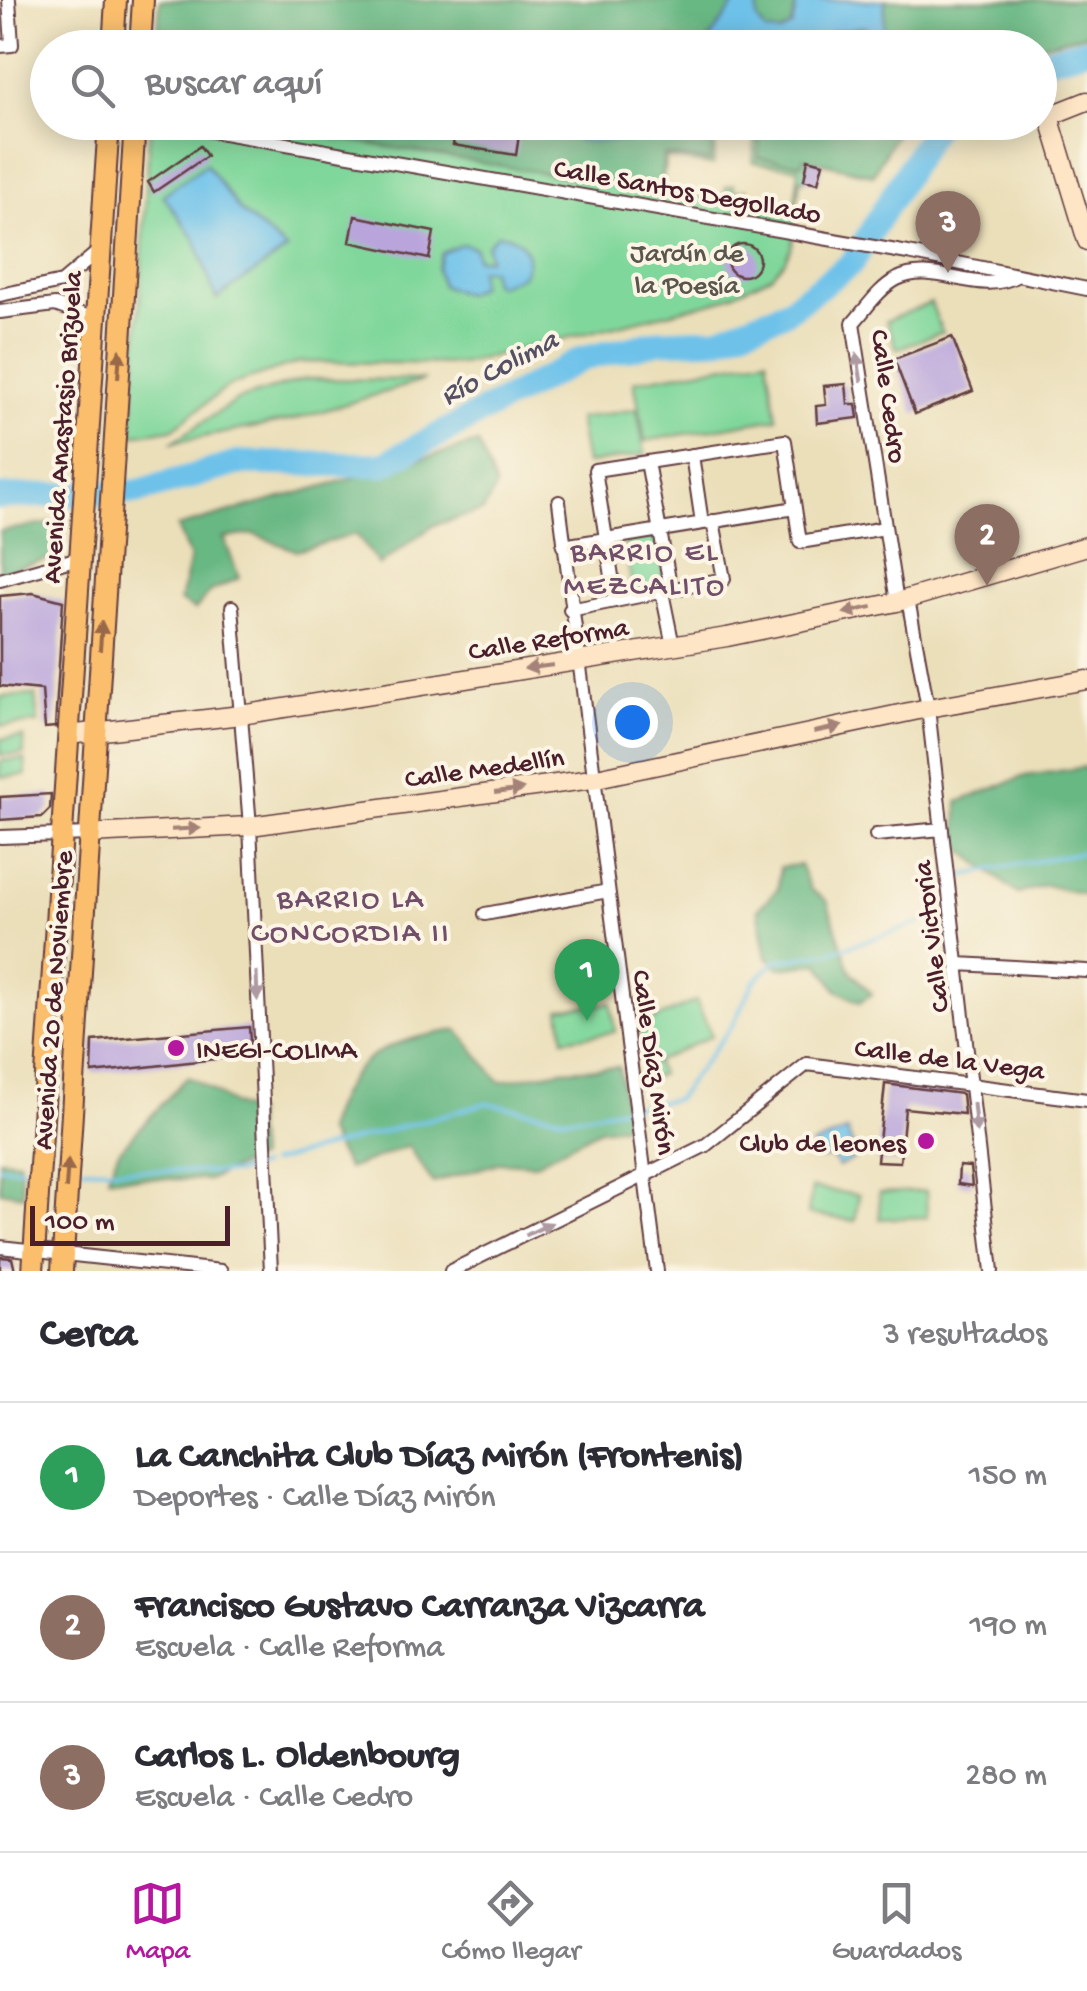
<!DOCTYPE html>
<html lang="es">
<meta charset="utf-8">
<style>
body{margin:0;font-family:"Gochi Hand",sans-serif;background:#f7f7f7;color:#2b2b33}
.scale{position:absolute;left:30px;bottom:25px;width:200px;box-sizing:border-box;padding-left:10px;border:5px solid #4a1f2b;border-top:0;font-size:28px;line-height:35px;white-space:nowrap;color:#4a1f2b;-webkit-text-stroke:8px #fcf5e5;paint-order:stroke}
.you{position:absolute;left:632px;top:722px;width:35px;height:35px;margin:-25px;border:8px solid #fff;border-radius:50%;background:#1a73e8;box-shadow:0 0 0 15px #1a73e833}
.badge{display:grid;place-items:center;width:65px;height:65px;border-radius:50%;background:#b5179e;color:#fff;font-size:32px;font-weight:700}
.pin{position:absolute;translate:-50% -82px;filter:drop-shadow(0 2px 5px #0008)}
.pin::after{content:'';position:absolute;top:52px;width:35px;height:30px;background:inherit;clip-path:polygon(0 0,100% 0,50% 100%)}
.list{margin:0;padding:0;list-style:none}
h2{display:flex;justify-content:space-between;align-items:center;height:130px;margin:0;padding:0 40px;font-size:42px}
h2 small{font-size:32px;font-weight:400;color:#7c7c81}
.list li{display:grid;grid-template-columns:65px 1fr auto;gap:30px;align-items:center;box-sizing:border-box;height:150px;padding:0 40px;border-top:2px solid #e1e1e2}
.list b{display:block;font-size:38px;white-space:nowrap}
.list p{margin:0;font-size:32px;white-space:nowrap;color:#7c7c81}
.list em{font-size:32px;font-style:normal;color:#7c7c81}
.icon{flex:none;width:55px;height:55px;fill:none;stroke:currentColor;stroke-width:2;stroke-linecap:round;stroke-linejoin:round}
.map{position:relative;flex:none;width:1087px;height:1271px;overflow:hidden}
.search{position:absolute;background:#fff;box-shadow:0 5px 25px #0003;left:30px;right:30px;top:30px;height:110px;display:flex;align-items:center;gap:25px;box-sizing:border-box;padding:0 35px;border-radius:55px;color:#7c7c81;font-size:38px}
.sheet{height:580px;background:#fff}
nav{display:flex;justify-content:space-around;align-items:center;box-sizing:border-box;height:140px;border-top:2px solid #e1e1e2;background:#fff;font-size:28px;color:#7c7c81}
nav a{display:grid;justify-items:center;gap:5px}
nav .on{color:#b5179e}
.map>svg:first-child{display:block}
.green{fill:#80d79b;stroke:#657b63;stroke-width:2.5;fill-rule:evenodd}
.forest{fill:#68b883;stroke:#596c57;stroke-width:2.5}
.water{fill:#6ec2ea;stroke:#5c708a;stroke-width:2.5}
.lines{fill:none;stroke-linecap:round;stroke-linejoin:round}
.stream{stroke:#6ec2ea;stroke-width:4}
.river{stroke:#6ec2ea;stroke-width:25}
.building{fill:#b9a5db}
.street-casing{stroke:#623c40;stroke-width:16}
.secondary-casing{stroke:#623c40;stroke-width:21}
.primary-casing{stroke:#623c40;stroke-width:24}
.street{stroke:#fff;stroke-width:12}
.secondary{stroke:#fde5c5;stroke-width:18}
.primary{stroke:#fabe6d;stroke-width:20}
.oneway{fill:#996749}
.oneway2{fill:#ae9aa0}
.oneway3{fill:#a48278}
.poi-dot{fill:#b5179e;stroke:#fcf5e5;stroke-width:4}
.labels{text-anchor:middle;stroke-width:8;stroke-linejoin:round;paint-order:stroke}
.street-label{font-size:28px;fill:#4a1f2b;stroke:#fcf5e5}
.park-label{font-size:28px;fill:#5a564d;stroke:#fcf5e5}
.poi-label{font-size:28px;fill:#4a1f2b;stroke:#fcf5e5;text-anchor:start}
.water-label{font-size:30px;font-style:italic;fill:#555064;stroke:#fcf5e5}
.neighbourhood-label{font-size:30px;letter-spacing:2.5px;fill:#714e69;stroke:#fcf5e5}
</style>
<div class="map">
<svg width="1087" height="1271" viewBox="0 0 1087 1271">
<rect width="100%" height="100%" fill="#fcf5e5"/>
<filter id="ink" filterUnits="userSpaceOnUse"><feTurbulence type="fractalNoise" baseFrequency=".01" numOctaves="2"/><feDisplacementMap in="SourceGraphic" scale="20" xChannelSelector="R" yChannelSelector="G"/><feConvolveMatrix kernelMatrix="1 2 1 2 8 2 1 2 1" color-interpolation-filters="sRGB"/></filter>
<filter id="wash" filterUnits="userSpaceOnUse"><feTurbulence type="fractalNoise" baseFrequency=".0048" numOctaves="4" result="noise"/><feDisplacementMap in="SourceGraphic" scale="40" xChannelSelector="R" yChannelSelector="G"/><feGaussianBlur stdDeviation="2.25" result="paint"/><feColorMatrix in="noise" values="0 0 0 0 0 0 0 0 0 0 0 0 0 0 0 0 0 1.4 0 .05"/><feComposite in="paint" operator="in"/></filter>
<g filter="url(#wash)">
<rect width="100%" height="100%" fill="#ebdfba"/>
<path class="green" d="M150,123H901L873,175L808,159L804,180L800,179L792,245L785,260L771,276L721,300L461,364L300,362L230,385L172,429L132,435ZM718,130L756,135L753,162L799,168L795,203L746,197L747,189L733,192L734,185L726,187L723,201L661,192L666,158L713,165Z
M931,303L942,332L897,349L886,321Z
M767,358L777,418L645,441L634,381Z
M305,379L425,380L293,420L171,443L237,400Z
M637,409L645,454L586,464L578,419Z
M656,534L666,587L633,593L624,540Z
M35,695L38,723L0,726V697Z
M23,737L24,754L0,755V739Z
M25,759L26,775L0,777V761Z
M696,1001L712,1036L655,1062L660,1074L645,1081L642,1068L654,1062L638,1027Z
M611,1003L615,1032L564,1039L560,1009Z
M812,1188L859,1195L855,1221L808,1214Z
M926,1191L927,1217L880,1219L879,1193Z"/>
<path class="forest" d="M160,0H738L709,46L681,47L670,37L644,48H243L157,39Z
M758,0H797L791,26L780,33H766L757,19Z
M885,0H1087V34L1032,47H883Z
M865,26L871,32V47L816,48L830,33Z
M336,122L565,123L578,141L627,142L630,135L647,134L649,123H901L873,175L803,158L802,164L758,158L760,133L715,126L710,161L664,155L659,192L334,138Z
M478,443L496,487L483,511L434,525L379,565L356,534L297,551L253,534L224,538L239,578L211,591L195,610L180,601L190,558L177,527Z
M66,521L57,557L0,572V531Z
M1087,767V895L1045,885L1018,894L957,846L958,802L1025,776Z
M800,865L811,890L827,901L850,970L872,994L859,1002L837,990L819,963L780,968L767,957L758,909L778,889L780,867Z
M458,1030L500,1082L561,1070L619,1067L627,1125L600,1129L534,1164L501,1162L433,1183L408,1146L348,1169L326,1131C350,1055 383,1041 458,1030Z
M187,1077C213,1086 227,1107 254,1112L258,1158L208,1180L108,1177L118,1152Z
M0,1159L19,1161L23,1195L0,1191Z"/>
<path class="water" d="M738,0H758L757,19L766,32L780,33L792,26L797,0H885L883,47H871V32L864,26L830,33L816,47H704Z
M565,123V122L649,123L647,134L630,135L628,142L578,141Z
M206,164L240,211L287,250L216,299L196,241L163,195Z
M497,235C522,234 535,254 522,276L499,285L493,283L491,269L479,270L480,286L466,294L442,286L437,269L442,253L463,244L475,248L477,259L489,258L487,245Z
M847,1131L857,1157L838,1167L832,1157L812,1159V1145Z"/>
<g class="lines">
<path class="stream" d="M955,877L1087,851
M270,1163L487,1103L567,1118L676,1099L732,1026L754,982L776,961L830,952L922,923
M0,1167L24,1168
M82,1168L235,1173L261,1166"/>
<path class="river" d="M1040,61L1087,49
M0,497L137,492L239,463L382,465L582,359L660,341L716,339L785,312L852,263L937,122"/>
</g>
<g id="blocks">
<path class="building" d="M456,125L519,135L516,155L453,145Z
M200,146L207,156L154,192L148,182Z
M808,159L823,163L818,183L804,180Z
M355,216L434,232L429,259L350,242Z
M727 260a16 16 0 1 1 32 0a16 16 0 1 1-32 0Z
M952,337L973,391L915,414L894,359Z
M846,384L848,404H856L858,418L817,423L816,406L826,405L824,386Z
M33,593L63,601L55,727L45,728L42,690L0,686V596Z
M51,794L50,809L42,817L0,820V797Z
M249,1027L251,1055L92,1073L93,1041Z
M885,1084L962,1094L964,1114L905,1108L900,1162L877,1161Z
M959,1166L970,1167L972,1186L958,1184Z
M0,1257L12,1258L15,1271H0Z"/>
</g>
</g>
<g filter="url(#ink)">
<use href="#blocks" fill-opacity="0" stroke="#623c40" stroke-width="2.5"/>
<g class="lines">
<defs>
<path id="street" d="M0,46L12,45L9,0
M1041,89L1049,116
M161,122L908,253L1087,289
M0,295L62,282L100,250
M0,312L55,305L95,319
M692,455L702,523
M647,462L671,590
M559,502L657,1271
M563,546L795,508
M0,580L79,558
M662,592L673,646
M908,599L928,708L992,1271
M616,601L595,470L785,441L800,542L885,528
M897,602L853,323C866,309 879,288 897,279C935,260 980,298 1018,275
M232,607L250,826L271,1271
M570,610L724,579L713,521
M876,835L942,829
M0,837L89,834
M485,914L608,891
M958,964L1087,971
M0,1247L221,1271
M451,1271L706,1145L807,1064L1087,1100"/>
<path id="secondary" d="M1087,101L1049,116L1087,241
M68,735L241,715L727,637L897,602L1087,546
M89,834L250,826L592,779L928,708L1087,680"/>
<path id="primary" d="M113,48L116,0
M140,48L143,0
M33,1271L109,122
M62,1271L135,122"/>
</defs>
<use href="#street" class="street-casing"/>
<use href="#secondary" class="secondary-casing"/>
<use href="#primary" class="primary-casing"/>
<use href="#street" class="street"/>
<use href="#secondary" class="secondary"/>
<use href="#primary" class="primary"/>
</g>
<defs><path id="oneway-solid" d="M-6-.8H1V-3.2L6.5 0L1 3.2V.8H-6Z" transform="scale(2.5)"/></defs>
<g class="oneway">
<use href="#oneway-solid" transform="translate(119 364) rotate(-86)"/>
<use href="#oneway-solid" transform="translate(101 636) rotate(-86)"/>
<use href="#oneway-solid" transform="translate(67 1174) rotate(-86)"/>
</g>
<g class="oneway2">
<use href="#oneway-solid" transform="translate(859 367) rotate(-99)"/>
<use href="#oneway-solid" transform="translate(257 986) rotate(88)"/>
<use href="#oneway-solid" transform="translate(975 1118) rotate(84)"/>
<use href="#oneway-solid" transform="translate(539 1229) rotate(-26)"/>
</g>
<g class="oneway3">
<use href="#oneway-solid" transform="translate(858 610) rotate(168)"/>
<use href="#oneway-solid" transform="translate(539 667) rotate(172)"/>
<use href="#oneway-solid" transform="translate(828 729) rotate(-12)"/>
<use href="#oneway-solid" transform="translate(509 791) rotate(-8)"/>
<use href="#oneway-solid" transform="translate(186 829) rotate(-3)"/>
</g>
</g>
<g class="poi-dot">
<circle cx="176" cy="1048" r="10"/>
<circle cx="926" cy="1141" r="10"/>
</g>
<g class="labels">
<g class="street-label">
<text transform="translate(688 189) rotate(10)" y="10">Calle Santos Degollado</text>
<text transform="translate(891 396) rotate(82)" y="10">Calle Cedro</text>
<text transform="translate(60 427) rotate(-86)" y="10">Avenida Anastasio Brizuela</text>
<text transform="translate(548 637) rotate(-9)" y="10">Calle Reforma</text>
<text transform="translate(484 766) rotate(-8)" y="10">Calle Medellín</text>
<text transform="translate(929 937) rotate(-97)" y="10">Calle Victoria</text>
<text transform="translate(51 1000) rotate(-86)" y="10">Avenida 20 de Noviembre</text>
<text transform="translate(950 1057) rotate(7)" y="10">Calle de la Vega</text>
<text transform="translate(656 1062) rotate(82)" y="10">Calle Díaz Mirón</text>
</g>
<g class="park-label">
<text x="687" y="261">Jardín de<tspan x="687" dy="32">la Poesía</tspan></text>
</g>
<g class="poi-label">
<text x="196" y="1058">INEGI-COLIMA</text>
<text x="906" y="1151" text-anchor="end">Club de leones</text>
</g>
<g class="water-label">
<text transform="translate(498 366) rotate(-28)" y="10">Río Colima</text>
</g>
<g class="neighbourhood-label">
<text x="645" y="560">BARRIO EL<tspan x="645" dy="34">MEZCALITO</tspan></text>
<text x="351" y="907">BARRIO LA<tspan x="351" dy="34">CONCORDIA II</tspan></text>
</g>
</g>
</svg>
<div class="scale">100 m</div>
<div class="you"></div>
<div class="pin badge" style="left:587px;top:1021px;background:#2e9e5b">1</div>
<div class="pin badge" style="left:987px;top:586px;background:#8d6e63">2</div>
<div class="pin badge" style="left:948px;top:273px;background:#8d6e63">3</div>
<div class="search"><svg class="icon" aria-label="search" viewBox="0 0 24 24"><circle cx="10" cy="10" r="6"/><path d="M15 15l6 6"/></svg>Buscar aquí</div>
</div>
<section class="sheet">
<h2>Cerca<small>3 resultados</small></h2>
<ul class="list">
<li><span class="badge" style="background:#2e9e5b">1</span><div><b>La Canchita Club Díaz Mirón (Frontenis)</b><p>Deportes · Calle Díaz Mirón</p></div><em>150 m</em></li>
<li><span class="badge" style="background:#8d6e63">2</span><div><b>Francisco Gustavo Carranza Vizcarra</b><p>Escuela · Calle Reforma</p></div><em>190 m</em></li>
<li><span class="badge" style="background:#8d6e63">3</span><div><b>Carlos L. Oldenbourg</b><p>Escuela · Calle Cedro</p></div><em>280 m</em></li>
</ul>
</section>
<nav>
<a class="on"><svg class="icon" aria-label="map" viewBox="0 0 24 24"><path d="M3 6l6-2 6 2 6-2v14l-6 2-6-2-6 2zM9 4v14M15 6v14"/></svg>Mapa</a>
<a><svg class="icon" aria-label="directions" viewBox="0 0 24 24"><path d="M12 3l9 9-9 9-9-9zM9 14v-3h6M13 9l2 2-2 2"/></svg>Cómo llegar</a>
<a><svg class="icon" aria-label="saved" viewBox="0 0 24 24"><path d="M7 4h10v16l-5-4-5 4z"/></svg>Guardados</a>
</nav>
